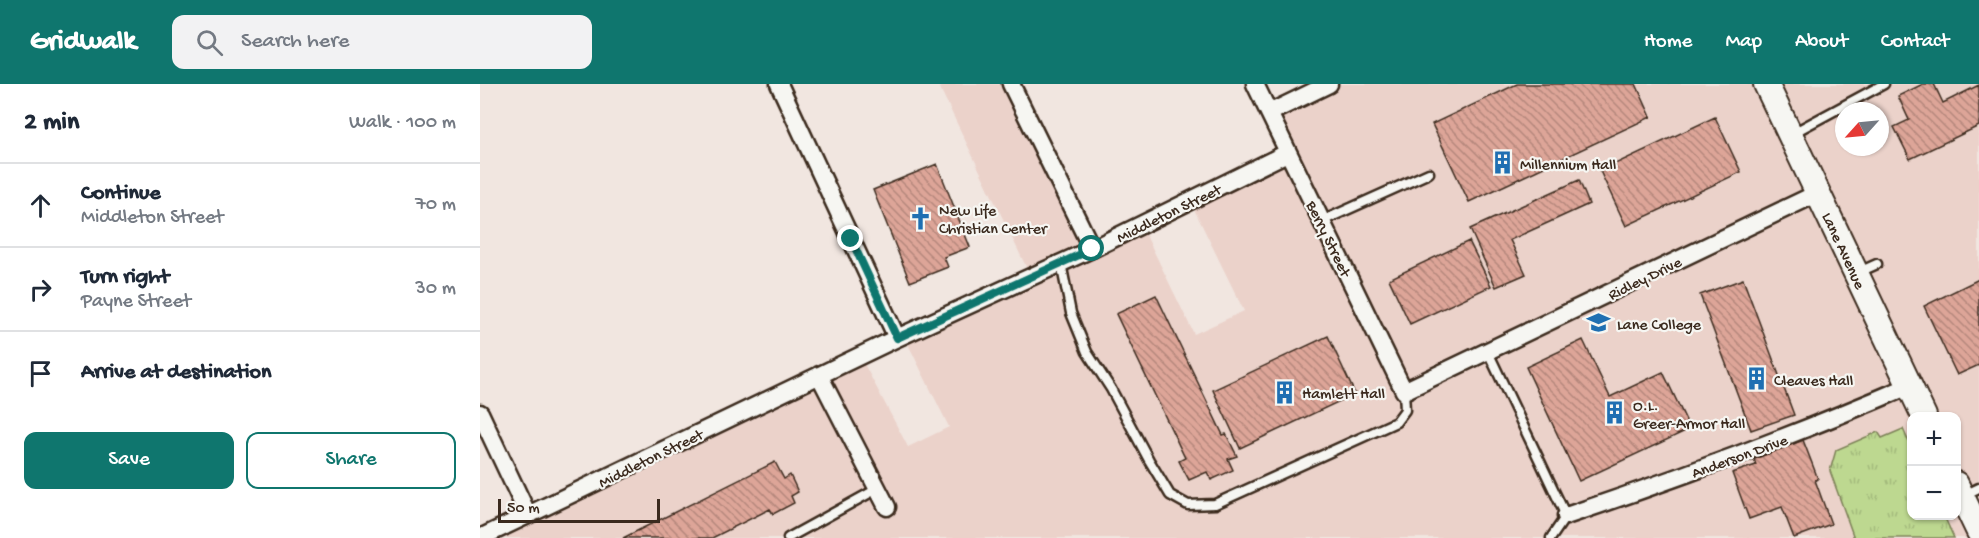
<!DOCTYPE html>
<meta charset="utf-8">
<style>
body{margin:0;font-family:"Gochi Hand",sans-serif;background:#f2f2f3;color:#1f2937}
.controls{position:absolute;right:18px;bottom:18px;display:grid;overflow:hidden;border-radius:12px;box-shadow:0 2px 4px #0004}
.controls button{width:54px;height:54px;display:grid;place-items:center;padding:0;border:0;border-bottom:2px solid #e0e1e3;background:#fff;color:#1f2937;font:30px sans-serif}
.compass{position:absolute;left:1355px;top:18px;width:54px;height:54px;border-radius:50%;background:#fff;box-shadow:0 2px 4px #0004;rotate:243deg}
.scale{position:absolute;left:18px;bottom:15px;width:162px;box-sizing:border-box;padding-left:6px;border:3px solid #3b2a1e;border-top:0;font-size:16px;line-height:21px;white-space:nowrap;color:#3b2a1e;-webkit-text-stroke:4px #f6f6f2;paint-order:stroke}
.stop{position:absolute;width:18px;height:18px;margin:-14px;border:4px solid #0f766e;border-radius:50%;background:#fff}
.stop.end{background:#0f766e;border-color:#fff;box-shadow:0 2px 6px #0008}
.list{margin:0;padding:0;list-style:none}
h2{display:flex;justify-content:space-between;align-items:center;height:78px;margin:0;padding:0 24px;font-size:26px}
h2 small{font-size:20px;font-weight:400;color:#747a83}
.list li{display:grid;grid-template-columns:39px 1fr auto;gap:18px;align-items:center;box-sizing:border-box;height:84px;padding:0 24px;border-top:2px solid #e0e1e3}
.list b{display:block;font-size:22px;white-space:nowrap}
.list p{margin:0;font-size:20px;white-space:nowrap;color:#747a83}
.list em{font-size:20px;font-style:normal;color:#747a83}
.actions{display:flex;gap:12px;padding:18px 24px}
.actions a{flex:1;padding:14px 0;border:2px solid #0f766e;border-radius:12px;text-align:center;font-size:21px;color:#0f766e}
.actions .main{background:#0f766e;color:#fff}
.icon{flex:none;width:33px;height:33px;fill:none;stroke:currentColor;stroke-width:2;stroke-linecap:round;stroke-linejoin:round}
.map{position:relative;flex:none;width:1499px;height:454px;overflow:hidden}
header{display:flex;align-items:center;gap:36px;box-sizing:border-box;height:84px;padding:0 30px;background:#0f766e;color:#fff}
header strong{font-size:28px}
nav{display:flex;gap:33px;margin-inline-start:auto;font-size:21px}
.search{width:420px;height:54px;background:#f2f2f3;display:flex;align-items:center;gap:15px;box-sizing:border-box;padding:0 21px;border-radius:12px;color:#747a83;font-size:22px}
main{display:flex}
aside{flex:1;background:#fff}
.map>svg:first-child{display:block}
.built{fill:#ebd2ca;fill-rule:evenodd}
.grass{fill:url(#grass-tufts);stroke:#7c8157;stroke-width:1.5}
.building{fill:url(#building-back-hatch);stroke:#3b2a1e;stroke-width:1.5}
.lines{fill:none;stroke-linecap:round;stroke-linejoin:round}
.lane-casing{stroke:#3b2a1e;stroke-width:13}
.street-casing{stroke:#3b2a1e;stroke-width:21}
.secondary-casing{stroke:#3b2a1e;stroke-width:28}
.lane{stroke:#f6f6f2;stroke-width:8}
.street{stroke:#f6f6f2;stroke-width:16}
.secondary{stroke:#f6f6f2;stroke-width:24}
.route{stroke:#0f766e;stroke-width:8}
.labels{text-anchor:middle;stroke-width:4.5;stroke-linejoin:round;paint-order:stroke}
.poi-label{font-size:16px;fill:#3b2a1e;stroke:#f6f6f2;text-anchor:start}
.street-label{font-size:16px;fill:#3b2a1e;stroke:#f6f6f2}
</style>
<header>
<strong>Gridwalk</strong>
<div class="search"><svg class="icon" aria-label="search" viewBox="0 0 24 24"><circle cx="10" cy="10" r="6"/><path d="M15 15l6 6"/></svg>Search here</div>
<nav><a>Home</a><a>Map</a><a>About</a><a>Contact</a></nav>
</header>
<main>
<aside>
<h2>2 min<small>Walk · 100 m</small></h2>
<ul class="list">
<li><svg class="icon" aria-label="ahead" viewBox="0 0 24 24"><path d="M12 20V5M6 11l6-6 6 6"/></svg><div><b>Continue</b><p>Middleton Street</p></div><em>70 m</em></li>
<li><svg class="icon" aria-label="right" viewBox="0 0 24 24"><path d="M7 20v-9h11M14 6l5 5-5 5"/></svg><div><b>Turn right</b><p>Payne Street</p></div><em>30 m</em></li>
<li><svg class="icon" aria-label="arrive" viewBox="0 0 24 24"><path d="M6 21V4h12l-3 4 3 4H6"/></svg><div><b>Arrive at destination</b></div></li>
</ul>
<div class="actions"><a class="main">Save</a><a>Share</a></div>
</aside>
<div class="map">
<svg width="1499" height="454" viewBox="0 0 1499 454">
<defs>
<pattern id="grass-tufts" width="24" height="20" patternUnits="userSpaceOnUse" patternTransform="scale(1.5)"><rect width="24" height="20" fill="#bdd890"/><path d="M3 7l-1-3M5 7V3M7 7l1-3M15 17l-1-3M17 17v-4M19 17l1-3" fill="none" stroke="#a3ba7c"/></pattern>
<pattern id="building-back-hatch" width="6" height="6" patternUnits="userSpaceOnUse" patternTransform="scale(1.5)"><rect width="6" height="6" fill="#dda598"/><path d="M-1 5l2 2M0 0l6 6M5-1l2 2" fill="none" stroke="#b4877b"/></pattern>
</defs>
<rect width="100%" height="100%" fill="#f1e6e0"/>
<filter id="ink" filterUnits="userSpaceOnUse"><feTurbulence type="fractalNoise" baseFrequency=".0167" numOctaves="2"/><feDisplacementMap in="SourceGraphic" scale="12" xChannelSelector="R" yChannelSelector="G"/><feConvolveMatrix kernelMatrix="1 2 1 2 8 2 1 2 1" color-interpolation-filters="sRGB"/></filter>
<g filter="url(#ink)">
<path class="built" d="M458,0H525L609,171L663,145L714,250L764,227L712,121L815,71L796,32L861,0H1499V454H10L383,278L428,363L469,343L429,262L427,253L552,195ZM1364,27H1400V63H1364ZM1432,332H1476V432H1432Z"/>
<path class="grass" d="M1423,345L1431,363L1432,432H1464L1474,454H1374L1350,387L1356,366L1398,348L1402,354Z"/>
<path class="building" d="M1037,0H1156L1171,33L989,118L952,40Z
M1443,0H1454L1463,19L1499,1V42L1430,75L1414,43L1429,36L1418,12Z
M1235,33L1261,88L1146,142L1120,87Z
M457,80L490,163L464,173L468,183L430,198L393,106Z
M1099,96L1109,120L1030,156L1046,190L1016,203L990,145Z
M989,157L1011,202L930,240L909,195Z
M1263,195L1314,331L1271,346L1220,211Z
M1499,195V281L1477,291L1444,222Z
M676,211L743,351L746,350L757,372L748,375L753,386L731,396L727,388L709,396L699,377L705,374L636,230Z
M848,252L875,310L760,364L733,306Z
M1103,256L1130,313L1183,288L1210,345L1099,397L1046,283Z
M1323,356L1338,395L1335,396L1351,440L1314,454L1302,423L1269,435L1252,389L1276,381L1274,375Z
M295,378L304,395L310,391L318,408L311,412L314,419L293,430L290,425L232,454H143Z"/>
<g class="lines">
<defs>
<path id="lane" d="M1313,49L1404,0
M842,137L949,89
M581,179L591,229L607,268L631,305L669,376L690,411L708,421L735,420L916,338L925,326L924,307
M1377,189L1397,180
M1008,268L1086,432L1071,454
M1482,412L1499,404
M308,454L397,405"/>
<path id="street" d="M299,0L417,254
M531,0L612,165
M775,0L924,307L1338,109
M789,29L849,0
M339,291L407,423
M0,329L48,431
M1086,432C1202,393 1317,350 1429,302
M0,454L417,254L612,165L807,69"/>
<path id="secondary" d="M1286,0L1444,332
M1476,400L1499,448"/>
</defs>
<use href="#lane" class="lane-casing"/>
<use href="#street" class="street-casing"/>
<use href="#secondary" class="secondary-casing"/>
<use href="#lane" class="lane"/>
<use href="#street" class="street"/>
<use href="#secondary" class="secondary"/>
</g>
</g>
<g class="lines" filter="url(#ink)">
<path class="route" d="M371,155L417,254L612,165"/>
</g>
<defs>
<symbol id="building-bare" viewBox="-9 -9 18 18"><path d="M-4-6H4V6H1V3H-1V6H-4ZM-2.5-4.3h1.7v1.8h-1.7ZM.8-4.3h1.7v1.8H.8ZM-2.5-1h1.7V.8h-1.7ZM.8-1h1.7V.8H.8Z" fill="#1f6fb2" stroke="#f6f6f2" stroke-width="2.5" paint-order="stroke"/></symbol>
<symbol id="church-bare" viewBox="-9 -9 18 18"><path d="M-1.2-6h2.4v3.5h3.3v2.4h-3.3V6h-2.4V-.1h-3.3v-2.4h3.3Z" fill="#1f6fb2" stroke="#f6f6f2" stroke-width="2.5" paint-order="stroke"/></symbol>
<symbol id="university-bare" viewBox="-9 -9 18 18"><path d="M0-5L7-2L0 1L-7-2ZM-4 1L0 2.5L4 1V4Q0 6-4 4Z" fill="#1f6fb2" stroke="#f6f6f2" stroke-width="2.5" paint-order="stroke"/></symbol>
</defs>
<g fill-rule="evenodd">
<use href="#building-bare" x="1006" y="62" width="33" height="33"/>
<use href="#church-bare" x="424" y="118" width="33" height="33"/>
<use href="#university-bare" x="1102" y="222" width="33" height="33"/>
<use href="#building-bare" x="1260" y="278" width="33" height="33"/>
<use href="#building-bare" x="788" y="292" width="33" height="33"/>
<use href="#building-bare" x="1118" y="312" width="33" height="33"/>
</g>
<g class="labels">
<g class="poi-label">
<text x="1040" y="85">Millennium Hall</text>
<text x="459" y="131">New Life<tspan x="459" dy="18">Christian Center</tspan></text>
<text x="1137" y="245">Lane College</text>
<text x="1294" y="301">Cleaves Hall</text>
<text x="822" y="314">Hamlett Hall</text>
<text x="1153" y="326">O.L.<tspan x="1153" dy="18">Greer-Armor Hall</tspan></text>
</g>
<g class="street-label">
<text transform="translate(688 128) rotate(-26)" y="6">Middleton Street</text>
<text transform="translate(850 154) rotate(64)" y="6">Berry Street</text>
<text transform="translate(1365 166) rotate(65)" y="6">Lane Avenue</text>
<text transform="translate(1164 193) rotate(-26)" y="6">Ridley Drive</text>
<text transform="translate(1259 371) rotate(-20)" y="6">Anderson Drive</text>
<text transform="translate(170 373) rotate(-26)" y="6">Middleton Street</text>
</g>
</g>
</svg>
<div class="controls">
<button>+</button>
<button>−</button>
</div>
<svg class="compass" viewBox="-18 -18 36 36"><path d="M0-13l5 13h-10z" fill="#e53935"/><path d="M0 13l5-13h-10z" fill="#747a83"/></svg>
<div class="scale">50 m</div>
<div class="stop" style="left:612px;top:165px"></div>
<div class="stop end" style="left:371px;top:155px"></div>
</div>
</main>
